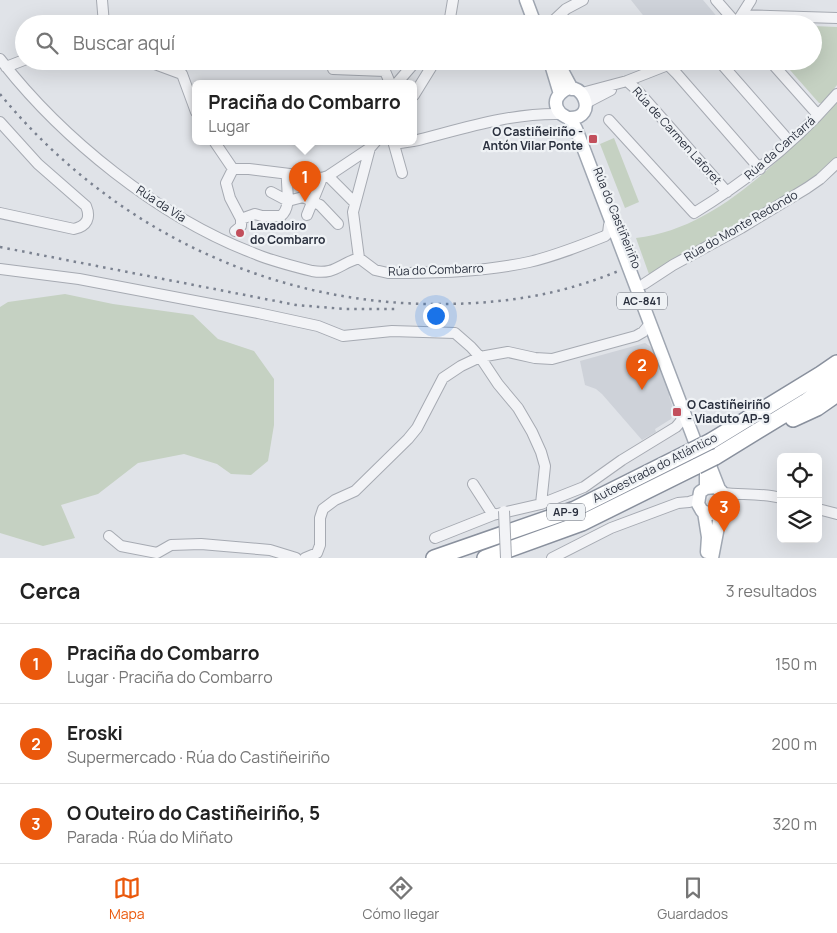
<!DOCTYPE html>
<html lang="es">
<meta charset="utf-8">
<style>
body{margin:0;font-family:Manrope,sans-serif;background:#f6f6f6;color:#222}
.controls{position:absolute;right:15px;bottom:15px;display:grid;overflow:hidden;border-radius:8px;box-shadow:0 5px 20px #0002}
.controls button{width:45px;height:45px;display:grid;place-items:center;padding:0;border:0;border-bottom:1px solid #e0e0e0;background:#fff;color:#222;font:25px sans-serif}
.you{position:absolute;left:435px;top:315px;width:18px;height:18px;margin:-12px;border:4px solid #fff;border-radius:50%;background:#1a73e8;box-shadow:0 0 0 8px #1a73e833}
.badge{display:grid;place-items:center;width:32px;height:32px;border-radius:50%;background:#ea580c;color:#fff;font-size:16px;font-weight:700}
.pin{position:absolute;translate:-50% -41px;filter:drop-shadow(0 1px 2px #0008)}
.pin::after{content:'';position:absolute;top:26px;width:18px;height:15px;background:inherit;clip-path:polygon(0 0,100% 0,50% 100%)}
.popup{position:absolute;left:192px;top:80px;width:225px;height:65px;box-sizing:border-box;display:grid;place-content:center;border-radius:8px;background:#fff;filter:drop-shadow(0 1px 4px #0005);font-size:16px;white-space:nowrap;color:#767676}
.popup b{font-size:19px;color:#222}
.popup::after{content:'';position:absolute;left:50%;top:100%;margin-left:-10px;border:10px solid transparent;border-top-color:#fff}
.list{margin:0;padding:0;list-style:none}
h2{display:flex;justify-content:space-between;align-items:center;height:65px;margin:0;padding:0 20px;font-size:21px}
h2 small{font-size:16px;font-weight:400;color:#767676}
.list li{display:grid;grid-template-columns:32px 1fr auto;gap:15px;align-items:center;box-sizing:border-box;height:80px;padding:0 20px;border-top:1px solid #e0e0e0}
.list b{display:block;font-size:19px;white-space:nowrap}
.list p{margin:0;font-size:16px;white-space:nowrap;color:#767676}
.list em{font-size:16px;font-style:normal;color:#767676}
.icon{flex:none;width:28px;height:28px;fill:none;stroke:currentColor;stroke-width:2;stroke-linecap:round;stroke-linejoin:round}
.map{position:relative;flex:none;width:837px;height:558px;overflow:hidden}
.search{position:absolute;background:#fff;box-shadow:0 5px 20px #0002;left:15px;right:15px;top:15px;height:55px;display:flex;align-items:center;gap:12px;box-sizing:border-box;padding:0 18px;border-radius:28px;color:#767676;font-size:19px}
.sheet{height:305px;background:#fff}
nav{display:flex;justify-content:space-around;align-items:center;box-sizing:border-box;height:70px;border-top:1px solid #e0e0e0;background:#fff;font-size:14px;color:#767676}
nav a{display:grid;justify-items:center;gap:2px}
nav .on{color:#ea580c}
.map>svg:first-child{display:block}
.built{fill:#ced2d9}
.green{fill:#c5d1c2}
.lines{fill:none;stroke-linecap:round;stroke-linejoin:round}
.minor-casing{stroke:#a6aab2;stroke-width:12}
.major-casing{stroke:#a0a7b2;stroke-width:15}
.highway-casing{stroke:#89909d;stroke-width:18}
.minor{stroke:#f2f3f6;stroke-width:10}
.major{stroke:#fff;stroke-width:12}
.highway{stroke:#fff;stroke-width:15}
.rail{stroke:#7b8290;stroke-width:2.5;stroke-dasharray:2.5 5;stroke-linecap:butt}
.minor-bridge-casing{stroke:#a6aab2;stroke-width:12;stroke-linecap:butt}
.highway-bridge-casing{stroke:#89909d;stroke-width:18;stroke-linecap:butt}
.minor-bridge{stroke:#f2f3f6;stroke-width:10}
.highway-bridge{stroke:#fff;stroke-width:15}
.poi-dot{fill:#c24f5c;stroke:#eff2f5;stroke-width:2}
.labels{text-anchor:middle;stroke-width:4.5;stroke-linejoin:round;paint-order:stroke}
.shield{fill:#eff2f5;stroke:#656a75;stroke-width:1}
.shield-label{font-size:11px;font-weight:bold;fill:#2a303e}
.poi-label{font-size:12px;font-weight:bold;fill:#2a303e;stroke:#eff2f5;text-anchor:start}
.street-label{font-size:12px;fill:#2a303e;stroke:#eff2f5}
</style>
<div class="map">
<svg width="837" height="558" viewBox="0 0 837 558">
<rect width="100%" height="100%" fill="#e0e3e8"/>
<path class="built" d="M631,0H703L719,19L715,24H650Z
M645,343L651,347L670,391L669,396L674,411L671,419L655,429L656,432L642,440L602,394L596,389L585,385L580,361Z"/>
<path class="green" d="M813,26L837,27V85L822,103H819L782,61H813Z
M837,102V157L813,180L650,277L636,238C701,231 757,182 802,137C814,126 827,115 837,102Z
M614,138L639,202L625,208L600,144Z
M65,294L113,304L193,315L218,339L254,351L274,379V425L268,461L251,475L231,474L217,464L184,454L138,463L98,494L61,505L75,538L43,546L0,533V307L8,302Z"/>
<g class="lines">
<defs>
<path id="minor" d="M102,0L104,24
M716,0L737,24
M742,15L837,18
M739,19L751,0
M449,24L453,0
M550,24L566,9L583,0
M0,59C62,139 159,217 253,253C272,261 292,266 312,271C335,275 339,264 359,258
M152,61L155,64L182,74L196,112
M719,61L790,142
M770,61L818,115
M668,65L677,74L760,169
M6,67L24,60
M333,69L385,71L390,83
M627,81L637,90L727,192
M397,83L416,61
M582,93L627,81L678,61
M414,95L435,61
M586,103L611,90
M609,120L694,213C748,180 796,142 837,94
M0,122L38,164L86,206C91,218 87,226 74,229L0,213
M214,141L233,169H249L322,178L328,176L370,148
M376,141L370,148L353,212L359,258L375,270L388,273C435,273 483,272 529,262C555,256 580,246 605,236L608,233L609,225
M393,141L402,173
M395,141L400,143L413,141
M414,141C462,129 509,113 560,114
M233,169L226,183L230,198L241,219L255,214L262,216H281C292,207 286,188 287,175
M328,176L354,202
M271,192L288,201L303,197L320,205L338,224
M307,215L322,178
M235,231L241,226V219
M0,269L79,279L258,313L318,326L343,336L392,331L455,333L471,347L480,357L498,384L518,408L532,432L541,452L545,466L541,504
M644,284L673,265L741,228L807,188L820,179L837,163
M473,484L493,515L541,504L584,487L622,460L676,427L682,420L679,411
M723,493C742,495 762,493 781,498
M818,509L837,514
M109,536L121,546L157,553L171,545L201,544L270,550L296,558
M435,538L493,515
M305,558L317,553L320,545V518L323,509L335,500L355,491L408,439L417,428L443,378L461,366L480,357L508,352L535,358L552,359L636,336L643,332L648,326
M552,558L611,528L678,503L689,502L698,499"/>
<path id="major" d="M526,0L535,24
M550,61L560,94
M557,61L572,89
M568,118C602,120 580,72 560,94C556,98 555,103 557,108C559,114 563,115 568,118C573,122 576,128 578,134L694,439L706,472V488
M710,466L719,489
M704,512L708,537L707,552
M712,558L721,511L725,502V497L721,491L715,487L706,488L700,492L698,504L702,511L711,514L721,511"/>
<path id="highway" d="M793,419L817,408L837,394
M711,441L821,374L837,363
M715,457L805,402L837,379
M434,558L575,509L691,451
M485,558L582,523L697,466"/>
</defs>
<use href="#minor" class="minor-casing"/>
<use href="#major" class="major-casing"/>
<use href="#highway" class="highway-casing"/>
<use href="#minor" class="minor"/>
<use href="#major" class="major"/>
<use href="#highway" class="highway"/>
<path class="rail" d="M0,94C111,229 272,307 447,304C510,303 563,294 621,270
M0,247L296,305L345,309H399"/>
<defs>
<path id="minor-bridge" d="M504,511L506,558"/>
<path id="highway-bridge" d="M691,451L711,441
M697,466L715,457"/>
</defs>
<use href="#minor-bridge" class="minor-bridge-casing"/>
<use href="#highway-bridge" class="highway-bridge-casing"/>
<use href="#minor-bridge" class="minor-bridge"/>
<use href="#highway-bridge" class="highway-bridge"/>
</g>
<g class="poi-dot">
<rect x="588" y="134" width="10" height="10" rx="2.5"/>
<circle cx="240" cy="233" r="5"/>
<rect x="672" y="407" width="10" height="10" rx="2.5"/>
</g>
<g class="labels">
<g class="shield">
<rect x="617" y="292.5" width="50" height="17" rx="4"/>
<rect x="547" y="503.5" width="38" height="17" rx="4"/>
</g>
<g class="shield-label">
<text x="642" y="305">AC-841</text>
<text x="566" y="516">AP-9</text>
</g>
<g class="poi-label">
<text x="583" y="136" text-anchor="end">O Castiñeiriño -<tspan x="583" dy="14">Antón Vilar Ponte</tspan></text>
<text x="250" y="230">Lavadoiro<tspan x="250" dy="14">do Combarro</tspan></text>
<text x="687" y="409">O Castiñeiriño<tspan x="687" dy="14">- Viaduto AP-9</tspan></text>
</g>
<g class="street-label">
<text transform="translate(677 136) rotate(48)" y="4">Rúa de Carmen Laforet</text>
<text transform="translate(780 148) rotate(-41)" y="4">Rúa da Cantarrá</text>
<text transform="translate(161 204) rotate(33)" y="4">Rúa da Vía</text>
<text transform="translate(617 218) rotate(68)" y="4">Rúa do Castiñeiriño</text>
<text transform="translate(741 226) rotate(-30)" y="4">Rúa do Monte Redondo</text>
<text transform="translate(436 270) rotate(-2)" y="4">Rúa do Combarro</text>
<text transform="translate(655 468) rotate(-27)" y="4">Autoestrada do Atlántico</text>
</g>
</g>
</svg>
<div class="controls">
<button><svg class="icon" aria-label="locate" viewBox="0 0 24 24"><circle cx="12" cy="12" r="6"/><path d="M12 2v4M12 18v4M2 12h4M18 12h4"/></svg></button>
<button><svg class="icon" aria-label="layers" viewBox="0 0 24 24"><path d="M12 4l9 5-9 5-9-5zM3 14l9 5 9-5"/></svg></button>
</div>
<div class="you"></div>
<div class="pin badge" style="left:305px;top:202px">1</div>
<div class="popup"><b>Praciña do Combarro</b>Lugar</div>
<div class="pin badge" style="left:642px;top:390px">2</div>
<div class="pin badge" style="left:724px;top:532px">3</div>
<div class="search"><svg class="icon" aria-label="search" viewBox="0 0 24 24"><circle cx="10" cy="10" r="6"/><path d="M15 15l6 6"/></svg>Buscar aquí</div>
</div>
<section class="sheet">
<h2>Cerca<small>3 resultados</small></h2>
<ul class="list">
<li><span class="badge">1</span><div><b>Praciña do Combarro</b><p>Lugar · Praciña do Combarro</p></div><em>150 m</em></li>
<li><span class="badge">2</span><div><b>Eroski</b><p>Supermercado · Rúa do Castiñeiriño</p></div><em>200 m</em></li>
<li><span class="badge">3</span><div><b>O Outeiro do Castiñeiriño, 5</b><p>Parada · Rúa do Miñato</p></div><em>320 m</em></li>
</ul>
</section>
<nav>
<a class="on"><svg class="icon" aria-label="map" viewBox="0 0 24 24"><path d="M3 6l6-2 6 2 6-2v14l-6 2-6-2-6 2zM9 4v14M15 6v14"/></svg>Mapa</a>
<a><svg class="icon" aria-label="directions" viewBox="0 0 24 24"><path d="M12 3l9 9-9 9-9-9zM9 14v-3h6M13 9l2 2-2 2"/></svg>Cómo llegar</a>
<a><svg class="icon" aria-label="saved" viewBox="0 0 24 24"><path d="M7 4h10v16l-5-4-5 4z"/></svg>Guardados</a>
</nav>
